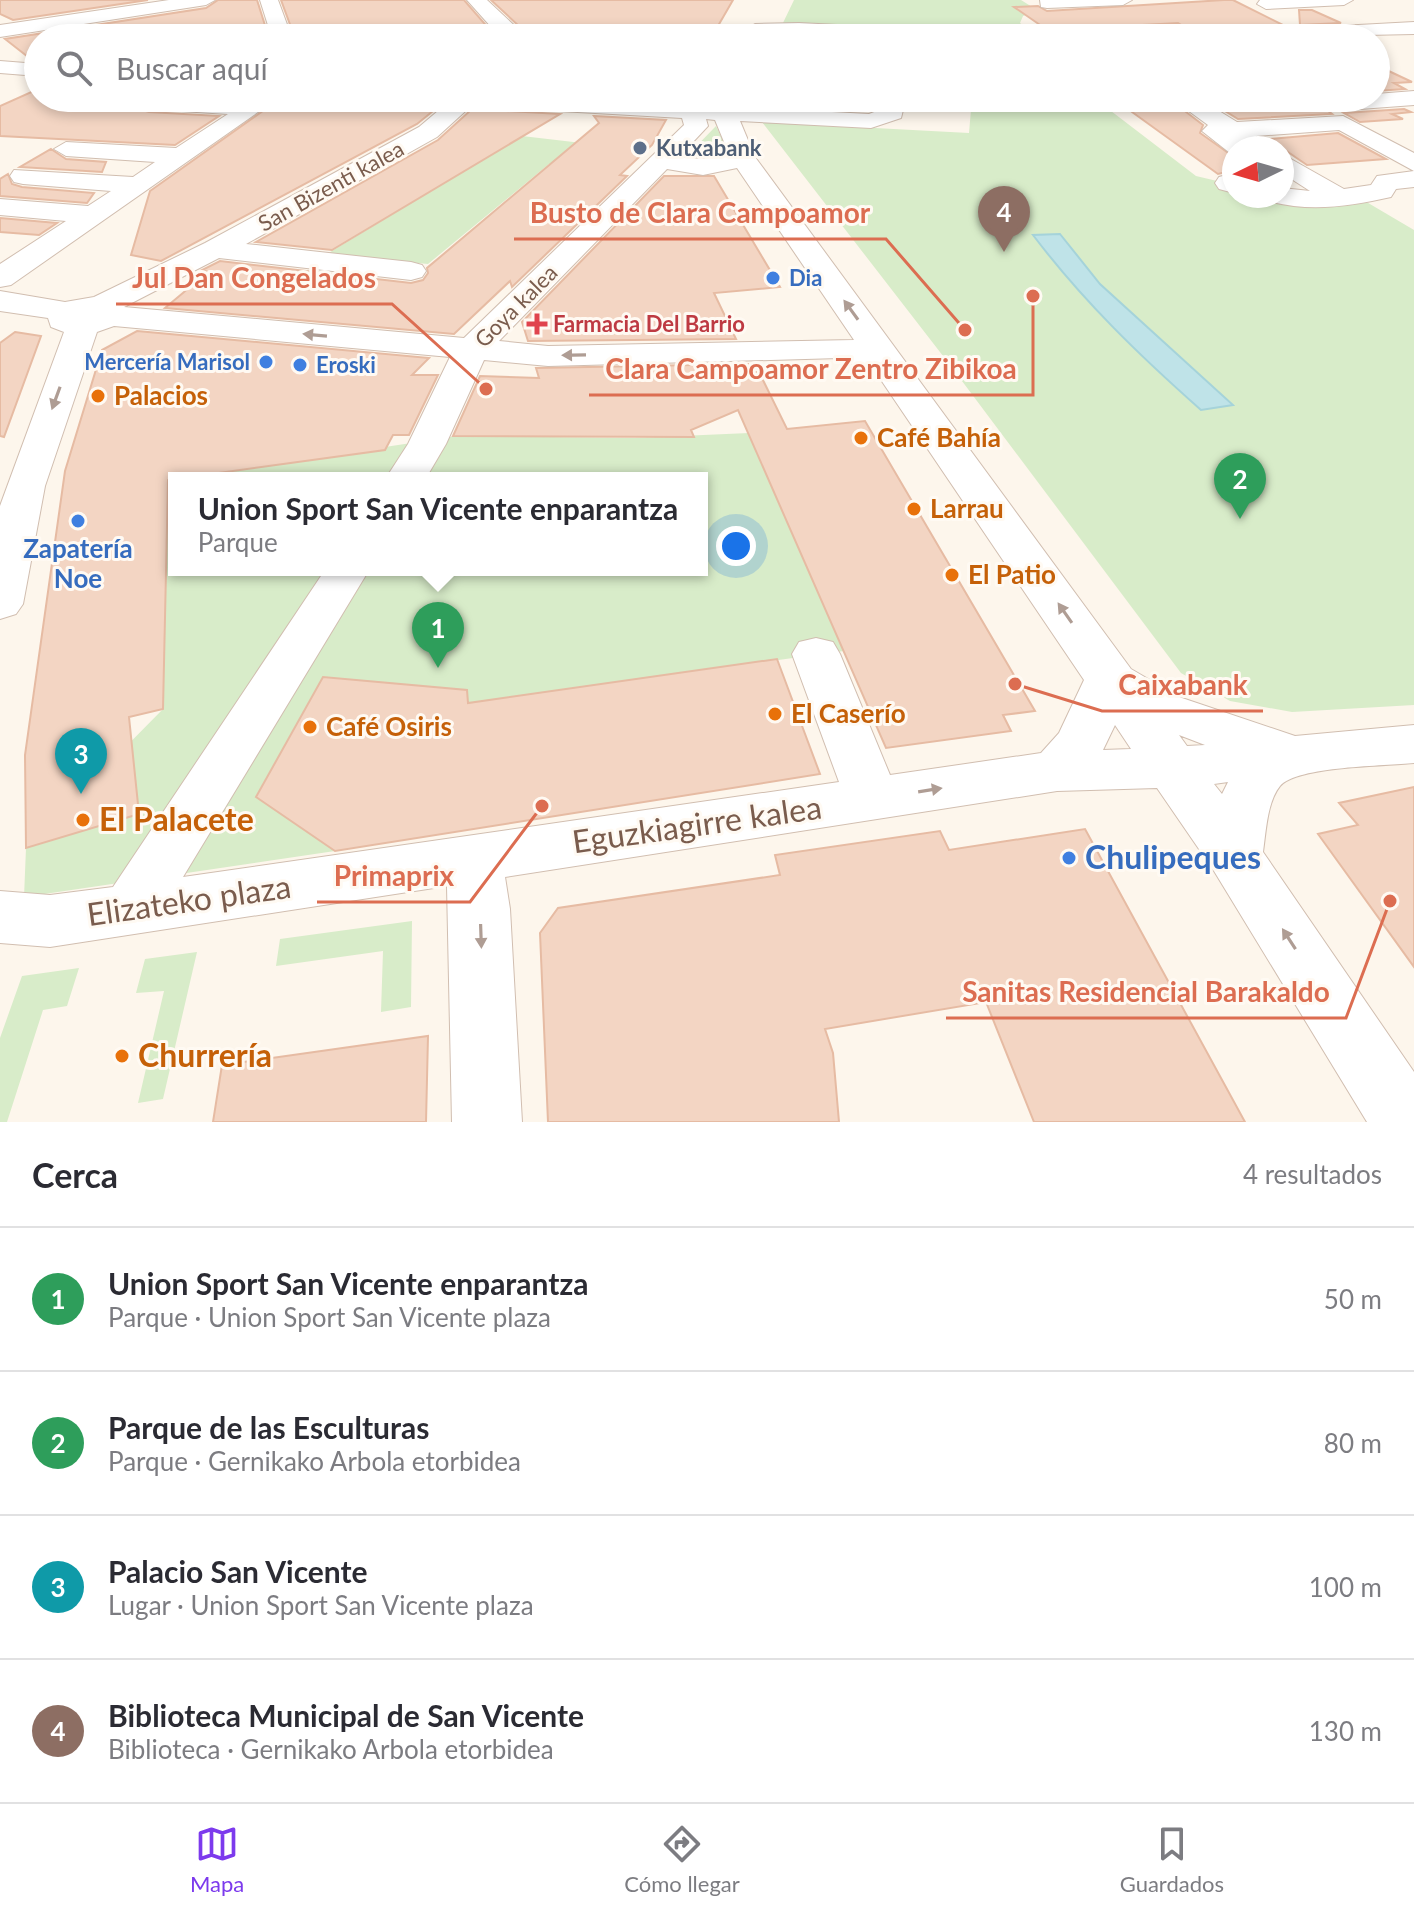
<!DOCTYPE html>
<html lang="es">
<meta charset="utf-8">
<style>
body{margin:0;font-family:Lato,sans-serif;background:#f7f7f7;color:#2b2b33}
.compass{position:absolute;left:1222px;top:136px;width:72px;height:72px;border-radius:50%;background:#fff;box-shadow:0 4px 12px #0003;rotate:265deg}
.you{position:absolute;left:736px;top:546px;width:28px;height:28px;margin:-20px;border:6px solid #fff;border-radius:50%;background:#1a73e8;box-shadow:0 0 0 12px #1a73e833}
.badge{display:grid;place-items:center;width:52px;height:52px;border-radius:50%;background:#7c3aed;color:#fff;font-size:26px;font-weight:700}
.pin{position:absolute;translate:-50% -66px;filter:drop-shadow(0 2px 4px #0008)}
.pin::after{content:'';position:absolute;top:42px;width:28px;height:24px;background:inherit;clip-path:polygon(0 0,100% 0,50% 100%)}
.popup{position:absolute;left:168px;top:472px;width:540px;height:104px;box-sizing:border-box;display:grid;place-content:center;border-radius:0px;background:#fff;filter:drop-shadow(0 2px 6px #0005);font-size:26px;white-space:nowrap;color:#7c7c81}
.popup b{font-size:30px;color:#2b2b33}
.popup::after{content:'';position:absolute;left:50%;top:100%;margin-left:-16px;border:16px solid transparent;border-top-color:#fff}
.list{margin:0;padding:0;list-style:none}
h2{display:flex;justify-content:space-between;align-items:center;height:104px;margin:0;padding:0 32px;font-size:34px}
h2 small{font-size:26px;font-weight:400;color:#7c7c81}
.list li{display:grid;grid-template-columns:52px 1fr auto;gap:24px;align-items:center;box-sizing:border-box;height:144px;padding:0 32px;border-top:2px solid #e1e1e2}
.list b{display:block;font-size:30px;white-space:nowrap}
.list p{margin:0;font-size:26px;white-space:nowrap;color:#7c7c81}
.list em{font-size:26px;font-style:normal;color:#7c7c81}
.icon{flex:none;width:44px;height:44px;fill:none;stroke:currentColor;stroke-width:2;stroke-linecap:round;stroke-linejoin:round}
.map{position:relative;flex:none;width:1414px;height:1122px;overflow:hidden}
.search{position:absolute;background:#fff;box-shadow:0 4px 12px #0003;left:24px;right:24px;top:24px;height:88px;display:flex;align-items:center;gap:20px;box-sizing:border-box;padding:0 28px;border-radius:44px;color:#7c7c81;font-size:30px}
.sheet{height:680px;background:#fff}
nav{display:flex;justify-content:space-around;align-items:center;box-sizing:border-box;height:112px;border-top:2px solid #e1e1e2;background:#fff;font-size:22px;color:#7c7c81}
nav a{display:grid;justify-items:center;gap:4px}
nav .on{color:#7c3aed}
.map>svg:first-child{display:block}
.green{fill:#d8ecc9}
.water{fill:#bfe3e8;stroke:#a5d3da;stroke-width:2}
.building{fill:#f3d5c3;stroke:#e6bba3;stroke-width:2}
.lines{fill:none;stroke-linecap:round;stroke-linejoin:round}
.minor-casing{stroke:#d1beb0;stroke-width:2}
.minor{fill:#fff;fill-rule:evenodd}
.oneway{fill:#af9d94}
.service-dot{fill:#5c6f8a;stroke:#fffaf3;stroke-width:3}
.shop-dot{fill:#3f7fe0;stroke:#fffaf3;stroke-width:3}
.health-dot{fill:#e0444e;stroke:#fffaf3;stroke-width:3}
.food-dot{fill:#e8710a;stroke:#fffaf3;stroke-width:3}
.labels{text-anchor:middle;stroke-width:6;stroke-linejoin:round;paint-order:stroke}
.far-service-label{font-size:22px;font-weight:bold;fill:#4e5e75;stroke:#fffaf3;text-anchor:start}
.far-street-label{font-size:22px;fill:#7a5c4d;stroke:#fffaf3}
.far-shop-label{font-size:22px;font-weight:bold;fill:#366cbe;stroke:#fffaf3;text-anchor:start}
.far-health-label{font-size:22px;font-weight:bold;fill:#be3a42;stroke:#fffaf3;text-anchor:start}
.food-label{font-size:26px;font-weight:bold;fill:#c56008;stroke:#fffaf3;text-anchor:start}
.shop-label{font-size:26px;font-weight:bold;fill:#366cbe;stroke:#fffaf3}
.near-food-label{font-size:32px;font-weight:bold;fill:#c56008;stroke:#fffaf3;text-anchor:start}
.near-street-label{font-size:32px;fill:#7a5c4d;stroke:#fffaf3}
.near-shop-label{font-size:32px;font-weight:bold;fill:#366cbe;stroke:#fffaf3;text-anchor:start}
.leader{fill:none;stroke:#dc6d51;stroke-width:3}
.callout-dot{fill:#dc6d51;stroke:#fffaf3;stroke-width:3}
.callout-label{font-size:28px;text-anchor:middle;font-weight:bold;fill:#dc6d51;stroke:#fffaf3;stroke-width:6;stroke-linejoin:round;paint-order:stroke}
</style>
<div class="map">
<svg width="1414" height="1122" viewBox="0 0 1414 1122">
<rect width="100%" height="100%" fill="#fdf6ec"/>
<path class="green" d="M794,0H1021L1037,10L1023,16L1020,23L1040,38H981L980,33L782,25Z
M972,98H1094L1196,176L1234,185V196L1358,197L1414,230V705L1292,712L1230,701L1181,673L950,365L762,122L969,133Z
M716,126L730,155L724,161L683,160Z
M522,136L582,143L557,165L549,164L428,264L327,254Z
M749,433L844,651L468,703L466,690L323,677L256,796L335,851L24,897L26,848L163,709L167,480L174,479V570H702V478H182L457,436L635,438Z
M412,921L411,1007L381,1012L383,951L276,966L280,939Z
M197,952L163,1099L138,1103L164,991L136,993L145,959Z
M79,968L67,1006L43,1010L7,1122H0V1038L22,976Z"/>
<path class="water" d="M1060,234L1100,284L1233,405L1201,410C1139,355 1083,301 1033,235Z"/>
<path class="building" d="M0,0H148L13,20L0,14Z
M218,0H257L269,38H38V61L32,60L5,39L206,8Z
M281,0H464L497,38H295Z
M491,0H733L711,38H524L521,28Z
M1224,0H1233L1285,26L1228,29L1215,38H1187L1191,31L1178,23L1089,28L1076,38H1059L1014,7L1038,6L1047,11Z
M1299,10H1312L1341,23L1300,25Z
M1376,65L1412,82L1394,83L1405,89L1376,91Z
M38,89V98H138L139,109L149,112L219,116L175,145L0,136V106Z
M281,98L415,104V98H427L430,105L438,107L417,124L161,261L131,255L150,191Z
M794,98H871L868,111L791,107Z
M1168,98L1203,125L1200,133L1234,157V170L1218,174L1114,99Z
M1204,98H1324L1319,104L1332,114L1238,119Z
M472,109L560,114L332,250L256,242L438,140Z
M1404,109L1411,112L1392,114L1403,119L1360,122L1344,113Z
M594,116L666,120L652,145L620,175L627,176L512,287L510,281L454,334L165,308L208,272L202,270L220,261L411,283L423,280L428,273L427,268L599,123Z
M1338,133L1386,159L1307,165L1282,148H1270L1258,140Z
M51,149L66,159L106,162L102,172L20,167Z
M8,174L12,184L22,187L94,193L87,203L0,196V179Z
M664,176H714L780,287L714,293L736,339L528,341L522,322Z
M0,218L57,223L39,235L0,232Z
M137,331L429,358L412,375H438L409,435H393L385,450L168,480L163,709L129,717L139,814L26,848L25,755L65,471L102,350Z
M15,332L41,336L4,437L0,436V343Z
M748,364L752,372H759L787,429L865,421L1035,711L1003,715L1011,731L886,748L738,410L691,430L694,437L453,436L480,376L539,378L536,368Z
M777,659L820,774L335,851L256,797L323,677L467,690L468,703Z
M1414,787V967L1318,834L1358,825L1339,803Z
M1085,829L1245,1122H1034L986,1002L825,1029L833,1053L839,1122H548L540,933L558,908L780,875L775,855L940,831L949,850Z
M428,1036L426,1122H213L222,1065Z"/>
<g class="lines">
<defs>
<path id="minor" d="M169,0H215L206,5L0,37V25Z
M260,0H278L292,38H272Z
M467,0H487L519,30L521,38H501Z
M1040,0H1132L1123,5L1047,8L1041,7Z
M1260,0H1353L1344,5L1266,9L1257,4Z
M1414,22V34L1218,38L1228,32Z
M799,23L972,32L982,38L755,36L745,30L755,24Z
M1178,26L1188,32L1185,36L1079,37L1089,31Z
M0,61L38,64V76L0,73Z
M1414,91V105L1333,111L1322,104L1329,98H1376V94Z
M141,98L247,101L278,98L11,285L0,287V264L66,221L0,215V199L88,206L111,191L23,184L14,182L10,176L14,170L133,177L155,162L66,156L54,149L66,142L176,148L228,114L150,109L142,107L139,102Z
M430,98H570L713,106L714,98H736V107L869,114L882,109L884,98H906L901,118L871,128L740,121L755,157L1131,669L1179,697L1295,736L1414,725V763C1386,766 1297,766 1280,786C1267,802 1266,832 1263,852L1414,1072V1122H1367L1214,871L1157,788L1057,791L505,877L510,909L522,1122H452L447,886L50,947L0,943V891L50,895L113,887L325,570H369L183,877L839,782L792,654L799,642L816,638L833,642L840,654L890,775L1041,753L1059,733L1084,680L879,377L840,358L548,366L484,360L446,444L426,478H386L408,444L450,357L114,326L97,332L45,486L23,604L16,614L0,619V506L64,332L51,327L48,318L0,311V291L65,302L94,297L205,243L419,127L445,105L433,103ZM471,106L682,118L684,125L464,338L124,307L219,258L411,280L422,277L426,271L422,265L411,262L246,244L437,137ZM706,119L715,120L729,154L703,159L679,157L708,126ZM737,168L854,340L548,346L499,341L667,169L703,175ZM1115,725L1131,749L1103,750ZM1179,735L1205,745L1187,746ZM1228,782L1222,794L1214,784Z
M1171,98H1198L1237,122L1343,116L1414,153V171L1339,130L1256,136L1254,143L1249,144L1251,148H1234V154L1230,153L1202,131L1208,125Z
M1282,154L1344,189L1371,185L1377,176L1414,171V187L1396,189L1391,197C1351,206 1312,212 1272,202L1268,196H1282V188L1310,191L1282,173Z
M1234,173V193L1219,189L1215,183L1219,177Z"/>
</defs>
<use href="#minor" class="minor-casing"/>
<use href="#minor" class="minor"/>
</g>
<defs><path id="oneway-solid" d="M-6-.8H1V-3.2L6.5 0L1 3.2V.8H-6Z" transform="scale(2)"/></defs>
<g class="oneway">
<use href="#oneway-solid" transform="translate(851 310) rotate(-126)"/>
<use href="#oneway-solid" transform="translate(315 335) rotate(-175)"/>
<use href="#oneway-solid" transform="translate(574 355) rotate(179)"/>
<use href="#oneway-solid" transform="translate(56 398) rotate(110)"/>
<use href="#oneway-solid" transform="translate(1065 613) rotate(-125)"/>
<use href="#oneway-solid" transform="translate(930 790) rotate(-9)"/>
<use href="#oneway-solid" transform="translate(481 936) rotate(88)"/>
<use href="#oneway-solid" transform="translate(1289 939) rotate(-123)"/>
</g>
<circle class="service-dot" cx="640" cy="148" r="8"/>
<g class="shop-dot">
<circle cx="773" cy="278" r="8"/>
<circle cx="266" cy="362" r="8"/>
<circle cx="300" cy="365" r="8"/>
<circle cx="78" cy="521" r="8"/>
<circle cx="1069" cy="858" r="8"/>
</g>
<path class="health-dot" d="M533 312h8v8h8v8h-8v8h-8v-8h-8v-8h8z"/>
<g class="food-dot">
<circle cx="98" cy="396" r="8"/>
<circle cx="861" cy="438" r="8"/>
<circle cx="914" cy="509" r="8"/>
<circle cx="952" cy="575" r="8"/>
<circle cx="775" cy="714" r="8"/>
<circle cx="310" cy="727" r="8"/>
<circle cx="83" cy="820" r="8"/>
<circle cx="122" cy="1056" r="8"/>
</g>
<g class="labels">
<g class="far-service-label">
<text x="656" y="156">Kutxabank</text>
</g>
<g class="far-street-label">
<text transform="translate(331 186) rotate(-29)" y="8">San Bizenti kalea</text>
<text transform="translate(516 306) rotate(-45)" y="8">Goya kalea</text>
</g>
<g class="far-shop-label">
<text x="789" y="286">Dia</text>
<text x="250" y="370" text-anchor="end">Mercería Marisol</text>
<text x="316" y="373">Eroski</text>
</g>
<g class="far-health-label">
<text x="553" y="332">Farmacia Del Barrio</text>
</g>
<g class="food-label">
<text x="114" y="405">Palacios</text>
<text x="877" y="447">Café Bahía</text>
<text x="930" y="518">Larrau</text>
<text x="968" y="584">El Patio</text>
<text x="791" y="723">El Caserío</text>
<text x="326" y="736">Café Osiris</text>
</g>
<g class="shop-label">
<text x="78" y="558">Zapatería<tspan x="78" dy="30">Noe</tspan></text>
</g>
<g class="near-food-label">
<text x="99" y="831">El Palacete</text>
<text x="138" y="1067">Churrería</text>
</g>
<g class="near-street-label">
<text transform="translate(697 825) rotate(-8)" y="11">Eguzkiagirre kalea</text>
<text transform="translate(189 901) rotate(-8)" y="11">Elizateko plaza</text>
</g>
<g class="near-shop-label">
<text x="1085" y="869">Chulipeques</text>
</g>
</g>
<path class="leader" d="M965 330L886 239H514M486 389L392 304H116M1033 296L1033 395H589M1015 684L1102 711H1263M542 806L470 902H317M1390 901L1346 1018H946"/>
<g class="callout-dot">
<circle cx="965" cy="330" r="8"/>
<circle cx="486" cy="389" r="8"/>
<circle cx="1033" cy="296" r="8"/>
<circle cx="1015" cy="684" r="8"/>
<circle cx="542" cy="806" r="8"/>
<circle cx="1390" cy="901" r="8"/>
</g>
<g class="callout-label">
<text x="700" y="223">Busto de Clara Campoamor</text>
<text x="254" y="288">Jul Dan Congelados</text>
<text x="811" y="379">Clara Campoamor Zentro Zibikoa</text>
<text x="1183" y="695">Caixabank</text>
<text x="394" y="886">Primaprix</text>
<text x="1146" y="1002">Sanitas Residencial Barakaldo</text>
</g>
</svg>
<svg class="compass" viewBox="-18 -18 36 36"><path d="M0-13l5 13h-10z" fill="#e53935"/><path d="M0 13l5-13h-10z" fill="#7c7c81"/></svg>
<div class="you"></div>
<div class="pin badge" style="left:438px;top:668px;background:#2e9e5b">1</div>
<div class="popup"><b>Union Sport San Vicente enparantza</b>Parque</div>
<div class="pin badge" style="left:1240px;top:519px;background:#2e9e5b">2</div>
<div class="pin badge" style="left:81px;top:794px;background:#0f9aa8">3</div>
<div class="pin badge" style="left:1004px;top:252px;background:#8d6e63">4</div>
<div class="search"><svg class="icon" aria-label="search" viewBox="0 0 24 24"><circle cx="10" cy="10" r="6"/><path d="M15 15l6 6"/></svg>Buscar aquí</div>
</div>
<section class="sheet">
<h2>Cerca<small>4 resultados</small></h2>
<ul class="list">
<li><span class="badge" style="background:#2e9e5b">1</span><div><b>Union Sport San Vicente enparantza</b><p>Parque · Union Sport San Vicente plaza</p></div><em>50 m</em></li>
<li><span class="badge" style="background:#2e9e5b">2</span><div><b>Parque de las Esculturas</b><p>Parque · Gernikako Arbola etorbidea</p></div><em>80 m</em></li>
<li><span class="badge" style="background:#0f9aa8">3</span><div><b>Palacio San Vicente</b><p>Lugar · Union Sport San Vicente plaza</p></div><em>100 m</em></li>
<li><span class="badge" style="background:#8d6e63">4</span><div><b>Biblioteca Municipal de San Vicente</b><p>Biblioteca · Gernikako Arbola etorbidea</p></div><em>130 m</em></li>
</ul>
</section>
<nav>
<a class="on"><svg class="icon" aria-label="map" viewBox="0 0 24 24"><path d="M3 6l6-2 6 2 6-2v14l-6 2-6-2-6 2zM9 4v14M15 6v14"/></svg>Mapa</a>
<a><svg class="icon" aria-label="directions" viewBox="0 0 24 24"><path d="M12 3l9 9-9 9-9-9zM9 14v-3h6M13 9l2 2-2 2"/></svg>Cómo llegar</a>
<a><svg class="icon" aria-label="saved" viewBox="0 0 24 24"><path d="M7 4h10v16l-5-4-5 4z"/></svg>Guardados</a>
</nav>
